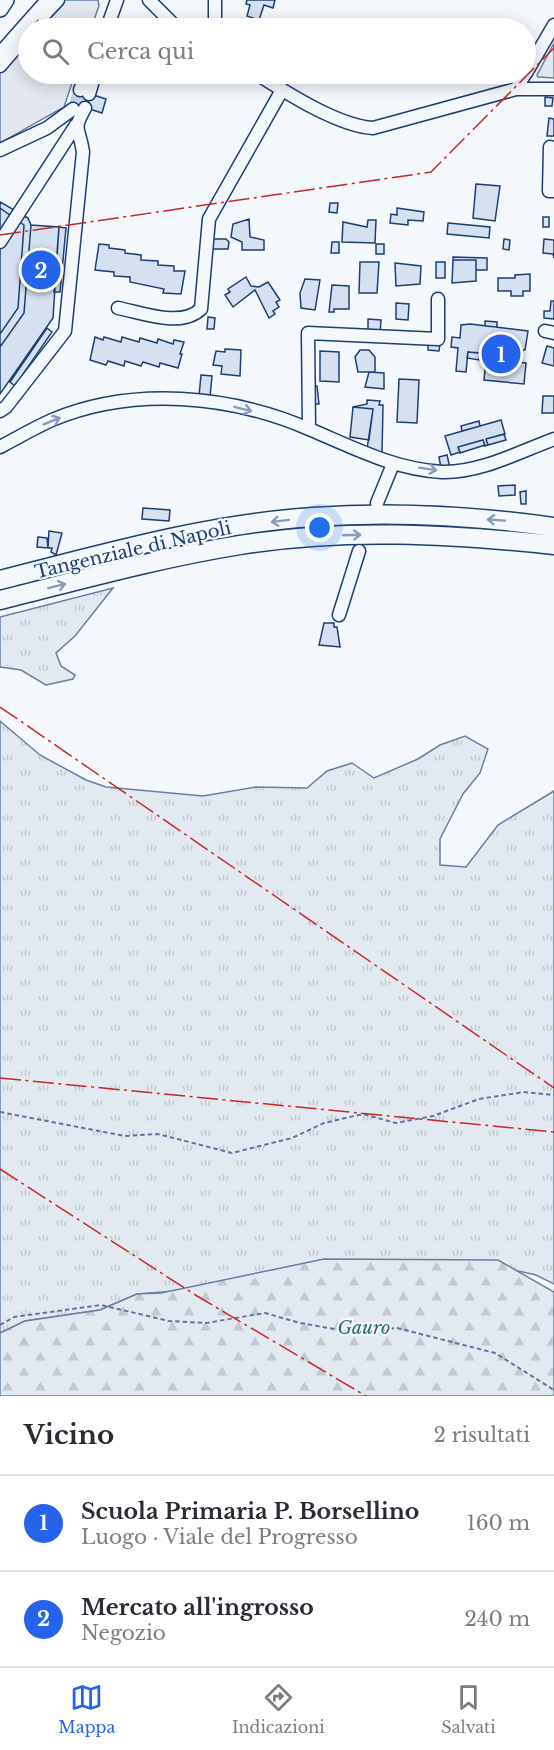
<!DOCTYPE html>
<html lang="it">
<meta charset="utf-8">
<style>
body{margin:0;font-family:"Libre Baskerville",serif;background:#f7f7f7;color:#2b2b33}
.you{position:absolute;left:320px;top:528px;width:21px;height:21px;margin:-15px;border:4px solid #fff;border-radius:50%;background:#1a73e8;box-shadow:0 0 0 9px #1a73e833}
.badge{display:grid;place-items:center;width:39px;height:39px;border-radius:50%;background:#2563eb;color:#fff;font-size:20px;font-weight:700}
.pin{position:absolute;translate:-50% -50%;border:3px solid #fff;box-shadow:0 2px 6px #0006}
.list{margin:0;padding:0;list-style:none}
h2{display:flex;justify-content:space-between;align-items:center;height:78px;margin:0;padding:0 24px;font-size:26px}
h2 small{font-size:20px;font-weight:400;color:#7c7c81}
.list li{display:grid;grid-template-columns:39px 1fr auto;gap:18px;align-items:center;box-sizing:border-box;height:96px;padding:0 24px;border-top:2px solid #e1e1e2}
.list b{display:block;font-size:22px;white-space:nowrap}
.list p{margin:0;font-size:20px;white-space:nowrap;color:#7c7c81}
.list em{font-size:20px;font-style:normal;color:#7c7c81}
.icon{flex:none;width:33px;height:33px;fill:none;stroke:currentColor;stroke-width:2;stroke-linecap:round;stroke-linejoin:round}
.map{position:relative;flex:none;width:554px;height:1396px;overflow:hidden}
.search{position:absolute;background:#fff;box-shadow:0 3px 15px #0003;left:18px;right:18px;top:18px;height:66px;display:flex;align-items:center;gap:15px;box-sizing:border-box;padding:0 21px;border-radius:33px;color:#7c7c81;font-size:22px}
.sheet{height:270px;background:#fff}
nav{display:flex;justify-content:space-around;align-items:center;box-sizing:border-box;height:84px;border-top:2px solid #e1e1e2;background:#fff;font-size:16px;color:#7c7c81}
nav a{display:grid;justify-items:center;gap:3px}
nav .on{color:#2563eb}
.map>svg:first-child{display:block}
.grass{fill:url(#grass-tufts);stroke:#687fa3;stroke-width:1.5}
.forest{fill:url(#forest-firs);stroke:#687fa3;stroke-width:1.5}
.parking{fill:#e3e8f0;stroke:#687fa3;stroke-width:1.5}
.building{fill:#d5e0f0;stroke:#1d3f73;stroke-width:1.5}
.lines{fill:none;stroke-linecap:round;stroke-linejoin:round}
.minor-tunnel{stroke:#c9d2e0;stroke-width:12;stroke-dasharray:12 6;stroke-linecap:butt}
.minor-casing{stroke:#1d3f73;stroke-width:15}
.major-casing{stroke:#1d3f73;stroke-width:18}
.highway-casing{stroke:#1d3f73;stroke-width:21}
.path{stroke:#5e769c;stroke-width:2;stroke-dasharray:4.5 3;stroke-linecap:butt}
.minor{stroke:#f4f7fb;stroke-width:12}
.major{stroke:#f4f7fb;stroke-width:15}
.highway{stroke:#f4f7fb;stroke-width:18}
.power{stroke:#c62828;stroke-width:1.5;stroke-dasharray:21 4.5 3 4.5;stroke-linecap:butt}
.oneway{stroke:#889bb7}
.labels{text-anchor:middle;stroke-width:4.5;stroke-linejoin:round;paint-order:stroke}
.street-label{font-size:18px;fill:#1d3f73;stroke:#f4f7fb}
.park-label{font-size:18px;font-style:italic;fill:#2c6c60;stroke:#f4f7fb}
</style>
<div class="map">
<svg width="554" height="1396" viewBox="0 0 554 1396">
<defs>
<pattern id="grass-tufts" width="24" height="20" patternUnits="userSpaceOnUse" patternTransform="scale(1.5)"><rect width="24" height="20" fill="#e3e9f0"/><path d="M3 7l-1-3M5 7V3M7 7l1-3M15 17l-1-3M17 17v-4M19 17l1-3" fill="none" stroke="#c2c9d1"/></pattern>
<pattern id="forest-firs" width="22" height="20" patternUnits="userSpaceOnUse" patternTransform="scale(1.5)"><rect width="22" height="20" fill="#e3e9f0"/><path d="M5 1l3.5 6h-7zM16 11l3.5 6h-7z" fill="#c2c9d1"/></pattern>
</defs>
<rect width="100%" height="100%" fill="#f4f7fb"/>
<path class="grass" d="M113,588L75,636L56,653L61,666L75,675L73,679L46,685L21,670L0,667V617Z
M0,721L40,755L86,780L106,787L203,796L256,787L307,788L327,771L352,763L374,778L418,759L440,745L465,736L488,749L480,773L463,794L440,839V865L466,867L498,825L554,791V1284L536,1275L496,1266L137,1294L100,1310L25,1321L0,1333Z"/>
<path class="forest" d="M324,1259L498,1260L554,1292V1396H0V1333L25,1321L100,1310L137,1294L161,1293Z"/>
<path class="parking" d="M61,0H98L99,6L91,28H35Z
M28,36V74H75L64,107L0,143V69Z
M554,43V78L538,77L537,75Z"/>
<path class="building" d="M247,0H275L273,8L264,5L259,20L247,16L250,5L246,4Z
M76,89L84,92L80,106L71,103Z
M84,92L106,99L102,113L80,106Z
M545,97L553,98L552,106H545Z
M549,118L554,119V136H547Z
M476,184L500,186L495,221L473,218Z
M0,202L28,218L31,225L24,313L0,347V334L18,308L24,225L0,208Z
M330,203H338L337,213L329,212Z
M0,208L24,225L18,308L0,334Z
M397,208L424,212L423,221L408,220V225L390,223L391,214L397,215Z
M543,217H549V227H543Z
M249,219L250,237L264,240V250H242V242L231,237L233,224Z
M368,220H376L375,243L342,242L343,222L367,227Z
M448,223L490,227L489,238L447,234Z
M31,225L59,227L53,318L0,394V347L24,313Z
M59,227L66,228L60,292H54Z
M211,239H226L229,242L228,249H211Z
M504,239L510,240L509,250L503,249Z
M544,239L554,240V258L553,254L543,253Z
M332,242H339V253H331Z
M99,244L109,245V248L125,250V253L141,255V260L158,261V265L174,266V271H185L181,294L163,293L164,289L130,282V277L114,276V272L95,270Z
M376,244H384V254H376Z
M453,257L487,258V270H476V260H453Z
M453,260H476V281L452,283Z
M360,262H379L377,293H359Z
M436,262H445V278H436Z
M395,263L421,266L420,284L396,286Z
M530,274V291H523V296H511V291H498V278H515V275Z
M246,277L251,286L259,287L268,282L280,300L276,302L279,307L273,311L275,314L269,318L255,290L233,307L225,295L230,292L228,289Z
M305,279L320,280L315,310L301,308L300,293Z
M332,285L349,286V309H334V312H329Z
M551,301H554V319L544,318V311H550Z
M396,303L409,304L408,320L396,319Z
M208,317L215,318L214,329H207Z
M368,319L381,320L380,334L368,333Z
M485,321L497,322V327L485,326Z
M470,324L528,331L525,350H518L517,362L526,363L524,384L484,380L486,360H489V354L468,352L466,372L456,371L458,348L451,347L452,337L460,338L461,325Z
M47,328L52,332L15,386L10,382Z
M95,337L103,340L104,337L121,342L122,337L139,342L140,338L157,343L158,339L173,344L174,340L184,342L180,354H182L178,368L160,363L159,367L143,362L141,366L125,361L124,366L108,361L106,365L90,360Z
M428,344H440L439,351L428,350Z
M547,346L554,348V366L542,363Z
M225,349L241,350L240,376L221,374L222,366L213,365L216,351L225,352Z
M360,350H369L375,357V372H358L355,357Z
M320,351L339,352V382L320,381Z
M468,352L480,353L479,360L467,358Z
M369,372L384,373V389L365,387Z
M201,375L212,376L210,397L199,396Z
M399,379L419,380L417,423L397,422Z
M311,386H317L319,404H311Z
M543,396H554V413H542Z
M367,400L380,401L379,405H383L382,454L367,449L373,409L353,407L367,404Z
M353,407L373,409L369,440L350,437Z
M501,420L505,434L486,439L488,445L485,446L483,440L458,447L460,452L451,455L445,436Z
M479,421L480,426L462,431L461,426Z
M504,434L506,440L488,445L486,439Z
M483,440L485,445L460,453L458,447Z
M447,455L450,468H441L439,457Z
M515,485V495L499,496L498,486Z
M526,491V504H521L520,492Z
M143,508L170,510L169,521L142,519Z
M49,531L62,533L56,555L51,552L52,548H48Z
M38,537L47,538L48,548L37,547Z
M324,623H334V627H337L340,647L319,645Z"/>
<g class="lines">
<path class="minor-tunnel" d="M75,105L80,90"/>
<defs>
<path id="minor" d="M149,0L177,28
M43,16L58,0
M107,28L117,0
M215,28V0
M0,53L47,0
M0,66L19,44
M526,73L554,25
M257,74C287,93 338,126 373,128L516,89L525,74
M516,89H554
M80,90L86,74
M89,94L95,74
M554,148L550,147L549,191H554
M0,150L47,128L73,109
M0,242L76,125
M118,308C143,313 181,328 201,309L209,219L282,90
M545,331L554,333
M0,411L6,407L65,331L83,152C79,125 72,132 85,108
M309,428L308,333L438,339V299
M0,447C17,438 34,428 52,420C133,386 230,395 309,429C352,447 393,469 442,472C480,473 519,452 554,439
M377,503L393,464
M339,615L359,551"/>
<path id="major" d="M0,9L6,0"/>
<path id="highway" d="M0,580C103,554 206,524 313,517C393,511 475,516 554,527
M0,600C80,580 159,558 240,545C344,528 450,534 554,545"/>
</defs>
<use href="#minor" class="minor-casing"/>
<use href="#major" class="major-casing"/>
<use href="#highway" class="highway-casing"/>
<path class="path" d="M0,1112L125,1136L158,1134L232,1153L292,1138L324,1123L363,1114L396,1123L433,1116L479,1099L524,1092L554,1095
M0,1325L14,1317L101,1305L169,1321L206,1323L265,1313L300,1323L352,1332L397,1328L495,1353L554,1390"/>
<use href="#minor" class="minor"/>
<use href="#major" class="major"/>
<use href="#highway" class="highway"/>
<path class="power" d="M0,235L431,172L554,48
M0,707L554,1088
M0,1078L554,1132
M0,1169L197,1296L366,1396"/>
</g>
<defs><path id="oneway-shaft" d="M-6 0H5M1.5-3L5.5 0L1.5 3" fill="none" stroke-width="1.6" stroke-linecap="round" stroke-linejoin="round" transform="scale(1.5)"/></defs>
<g class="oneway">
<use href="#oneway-shaft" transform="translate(243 409) rotate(14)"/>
<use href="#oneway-shaft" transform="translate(52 421) rotate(-22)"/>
<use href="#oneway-shaft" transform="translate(428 469) rotate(9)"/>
<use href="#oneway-shaft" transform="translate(496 520) rotate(-176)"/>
<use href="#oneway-shaft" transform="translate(280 521) rotate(173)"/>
<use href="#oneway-shaft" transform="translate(352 535) rotate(-2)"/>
<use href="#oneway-shaft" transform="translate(57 586) rotate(-14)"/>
</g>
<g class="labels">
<g class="street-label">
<text transform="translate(133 550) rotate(-13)" y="6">Tangenziale di Napoli</text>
</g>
<g class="park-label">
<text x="364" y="1334">Gauro</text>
</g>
</g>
</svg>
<div class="you"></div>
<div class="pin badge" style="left:501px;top:354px">1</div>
<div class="pin badge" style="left:41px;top:270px">2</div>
<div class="search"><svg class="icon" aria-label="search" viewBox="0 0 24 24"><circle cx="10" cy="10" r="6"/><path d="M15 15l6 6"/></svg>Cerca qui</div>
</div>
<section class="sheet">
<h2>Vicino<small>2 risultati</small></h2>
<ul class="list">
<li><span class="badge">1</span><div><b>Scuola Primaria P. Borsellino</b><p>Luogo · Viale del Progresso</p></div><em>160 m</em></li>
<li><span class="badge">2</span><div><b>Mercato all'ingrosso</b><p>Negozio</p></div><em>240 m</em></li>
</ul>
</section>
<nav>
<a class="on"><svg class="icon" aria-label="map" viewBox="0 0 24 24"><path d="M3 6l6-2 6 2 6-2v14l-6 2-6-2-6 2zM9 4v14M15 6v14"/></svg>Mappa</a>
<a><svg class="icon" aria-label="directions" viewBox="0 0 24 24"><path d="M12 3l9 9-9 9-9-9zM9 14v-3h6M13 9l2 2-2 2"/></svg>Indicazioni</a>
<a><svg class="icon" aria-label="saved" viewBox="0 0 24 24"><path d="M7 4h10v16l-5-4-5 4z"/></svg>Salvati</a>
</nav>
